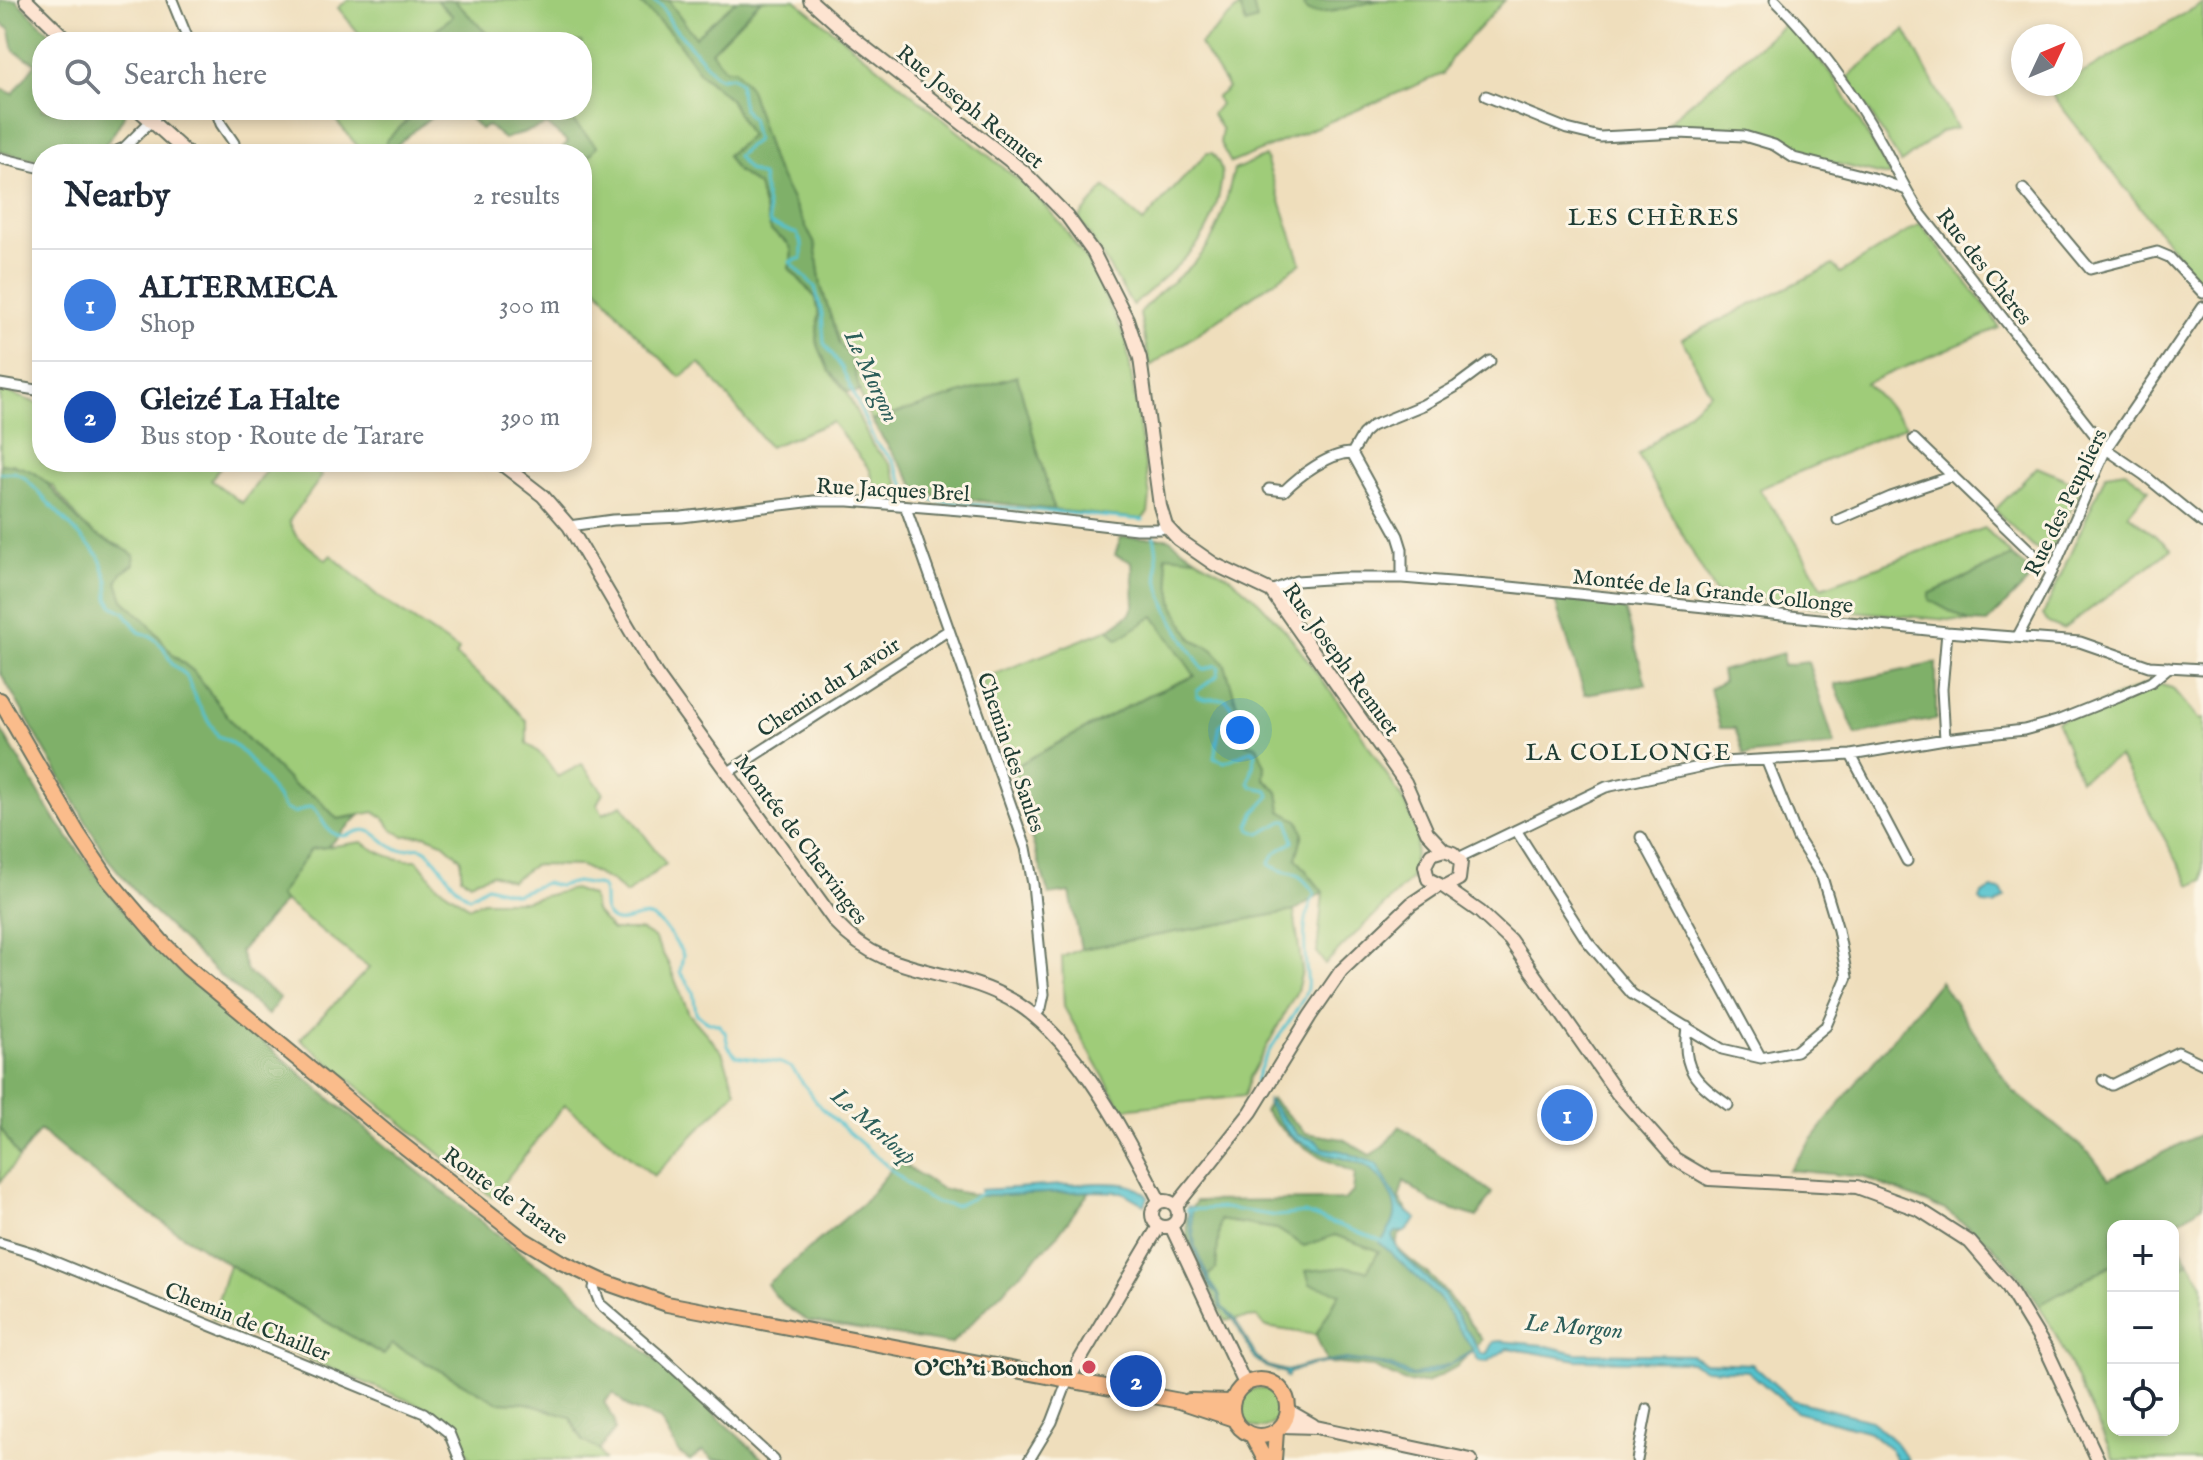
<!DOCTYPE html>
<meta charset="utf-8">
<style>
body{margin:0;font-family:"IM FELL English",serif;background:#f2f2f3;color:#1f2937}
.controls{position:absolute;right:24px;bottom:24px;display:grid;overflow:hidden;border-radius:16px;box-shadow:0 4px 12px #0003}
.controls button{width:72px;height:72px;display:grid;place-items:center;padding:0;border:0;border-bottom:2px solid #e0e1e3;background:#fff;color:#1f2937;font:40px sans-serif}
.compass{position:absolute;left:2011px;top:24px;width:72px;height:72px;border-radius:50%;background:#fff;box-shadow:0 4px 12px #0003;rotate:46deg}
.you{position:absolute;left:1240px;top:730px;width:28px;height:28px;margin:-20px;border:6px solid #fff;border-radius:50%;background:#1a73e8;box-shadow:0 0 0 12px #1a73e833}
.badge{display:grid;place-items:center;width:52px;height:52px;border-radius:50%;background:#0f766e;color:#fff;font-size:26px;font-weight:700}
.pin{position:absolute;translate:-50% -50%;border:4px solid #fff;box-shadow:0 2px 8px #0006}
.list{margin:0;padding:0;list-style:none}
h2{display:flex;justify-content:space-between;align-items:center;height:104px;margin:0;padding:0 32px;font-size:34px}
h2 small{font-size:26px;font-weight:400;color:#747a83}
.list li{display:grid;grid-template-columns:52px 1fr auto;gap:24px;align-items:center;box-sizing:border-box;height:112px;padding:0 32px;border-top:2px solid #e0e1e3}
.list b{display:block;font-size:30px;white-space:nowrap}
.list p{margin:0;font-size:26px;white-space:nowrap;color:#747a83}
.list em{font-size:26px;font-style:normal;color:#747a83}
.icon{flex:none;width:44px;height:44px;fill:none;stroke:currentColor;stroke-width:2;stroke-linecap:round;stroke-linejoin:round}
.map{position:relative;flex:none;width:2203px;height:1460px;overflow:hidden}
.search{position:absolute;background:#fff;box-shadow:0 4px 12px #0003;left:32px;top:32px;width:560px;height:88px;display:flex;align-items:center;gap:20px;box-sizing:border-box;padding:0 28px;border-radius:32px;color:#747a83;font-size:30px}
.panel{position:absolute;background:#fff;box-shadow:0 4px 12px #0003;left:32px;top:144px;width:560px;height:328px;border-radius:32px}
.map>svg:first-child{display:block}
.green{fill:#9fcc79;stroke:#5f8456;stroke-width:2}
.forest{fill:#7fb069;stroke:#4f764e;stroke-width:2}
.water{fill:#55c2ce;stroke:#3a8081;stroke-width:2}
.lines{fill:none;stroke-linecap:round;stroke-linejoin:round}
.stream{stroke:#55c2ce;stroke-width:3}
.street-casing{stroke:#687564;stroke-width:13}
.secondary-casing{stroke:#687564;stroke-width:16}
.primary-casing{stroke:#687564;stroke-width:18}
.street{stroke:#fff;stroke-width:9}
.secondary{stroke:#fde4d1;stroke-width:12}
.primary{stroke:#fabc8b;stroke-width:14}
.poi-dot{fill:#d1495b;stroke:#fcf5e5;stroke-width:3}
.labels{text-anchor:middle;stroke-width:6;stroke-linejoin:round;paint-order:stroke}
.street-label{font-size:22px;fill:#1f3d34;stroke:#fcf5e5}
.poi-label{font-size:22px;font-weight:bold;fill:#1f3d34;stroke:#fcf5e5;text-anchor:end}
.neighbourhood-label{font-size:24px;letter-spacing:2px;fill:#1f3d34;stroke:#fcf5e5}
.water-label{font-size:24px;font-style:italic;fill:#2c5e5a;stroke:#fcf5e5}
</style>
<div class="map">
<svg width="2203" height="1460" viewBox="0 0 2203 1460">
<rect width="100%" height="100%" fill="#fcf5e5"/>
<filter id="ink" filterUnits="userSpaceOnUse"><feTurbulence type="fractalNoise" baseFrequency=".0125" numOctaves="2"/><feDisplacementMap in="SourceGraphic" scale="16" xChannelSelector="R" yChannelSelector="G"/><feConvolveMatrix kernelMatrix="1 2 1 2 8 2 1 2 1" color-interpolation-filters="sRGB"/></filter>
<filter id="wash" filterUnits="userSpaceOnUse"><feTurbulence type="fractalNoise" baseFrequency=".006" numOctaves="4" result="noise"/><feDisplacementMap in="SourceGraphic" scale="32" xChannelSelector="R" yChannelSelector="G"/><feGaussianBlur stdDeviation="1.8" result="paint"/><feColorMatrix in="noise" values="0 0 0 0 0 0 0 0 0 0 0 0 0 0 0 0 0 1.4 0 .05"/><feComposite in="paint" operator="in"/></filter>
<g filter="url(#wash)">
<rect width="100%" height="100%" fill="#efdebc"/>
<path class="green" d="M348,0H436L453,16L422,42H366L338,8Z
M454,0H637L672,34L701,74L730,99L750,136L727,155L736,170L758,186L771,231C789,243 796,245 789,268L816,298L819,315L816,340L829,371L847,392L872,445L890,464L900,487L897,494L877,493L870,470L832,422L769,447L700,363L680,377L633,331L582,269V159L590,155L596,146L562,110H582V42H495Z
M668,0H737L695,37Z
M761,0H795L1031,190L1062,225L1088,262L1126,340L1150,497L1148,513L1142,519L1054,510L1017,376L872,421L863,404L851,358L839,343L821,286L815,244L773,163L750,89L725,69L711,51Z
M1252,0H1505L1452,57L1443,74L1231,163L1220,143L1222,130L1212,114L1220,104L1216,98L1228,88L1200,44L1240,6L1246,23L1256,20Z
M2203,3V282L2201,285L2050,92L2064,84H2071V80Z
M1787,22L1833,76L1891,175H1883L1805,156L1770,138L1682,128L1668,122Z
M1905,30L1957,128L1941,132L1901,163L1848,77Z
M344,110H418L386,141V154H364L334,118Z
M1207,153H1212C1224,167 1223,176 1219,194C1209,250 1171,268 1133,306L1079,218L1105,187L1143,222Z
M1265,156L1301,263L1150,366L1140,314C1155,292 1177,281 1195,262C1220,237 1225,203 1234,170Z
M1920,224L1993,316L1999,328L1866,383L1907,426L1759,489L1792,535L1822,587L1985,528L2012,556L1929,594L1930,600L1970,622L1820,608L1715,593L1638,455L1710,393L1682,339L1833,265L1840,273Z
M0,390L42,405V462H224L211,480L242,503L273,462H303L322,476L289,521L296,536L326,560L331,555L380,598L459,650L456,656L507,699L527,722V743L544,757L558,777L582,764L603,792L597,804L603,814L622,805L666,864L626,894L613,882L581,866L534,865L511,881L492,874L470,882L461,877V859L442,842L425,835L404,836L393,830L384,818L374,812L337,819L318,798L294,786L237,728L193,671L174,656L148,623L123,600L117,583L122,573L134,564L122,547L96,535L84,526L53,486L13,464H0Z
M2037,467L2082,486L2052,548L2035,549L1995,510Z
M2125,471L2149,489L2128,514L2172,549L2063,629L2048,623L2043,615L2106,474Z
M1165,554L1196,558L1230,577L1259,602L1286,631L1358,729L1407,807L1418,836L1411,879L1325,964L1317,953L1323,892L1296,858L1303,833L1281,811L1278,792L1264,778L1265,765L1240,742L1242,722L1225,665L1214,650L1192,639L1174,606Z
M1153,615L1196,675L1149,695L1010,769L982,679L1109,629L1118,639Z
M2151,682L2172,688L2199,720L2203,719V880L2191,886L2119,757L2080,779L2057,721Z
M362,842C380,854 395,861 417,860L437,885L470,907L483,901H524L573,889L592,896L595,911L612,930H641L654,938L669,965L689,1014L722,1052L736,1091L654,1176L565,1105L492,1197L300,1039L369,968L278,896L311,849Z
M1294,911L1302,971L1297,991L1250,1077L1244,1096L1122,1109L1064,1007L1062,957L1081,949Z
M0,1127L19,1158L0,1182Z
M1219,1220L1277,1229L1304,1246L1335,1235L1379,1251L1368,1271L1347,1267L1340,1292L1316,1335L1266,1327L1257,1317L1225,1320L1205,1278L1216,1268Z
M2189,1262L2203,1284V1460H2115L2056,1335L2039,1305L2113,1264V1430H2173V1272Z
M229,1265L383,1355L392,1344L497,1402L526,1403L570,1417L583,1441L599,1450L604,1460H471L455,1429L431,1410L212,1319Z
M1240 1408a20 20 0 1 1 40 0a20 20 0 1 1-40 0Z"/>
<path class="forest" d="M0,0H16L59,42H42V110H127C100,161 97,154 42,154V161L0,152V88L13,94L36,63L14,51L10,30L0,22Z
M436,0H454L495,42H422L453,16Z
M637,0H668L695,37L737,0H761L711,51L725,69H735L750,89L773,163L815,244L821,286L839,343L851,358L860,392H847L829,371L816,340L819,315L816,298L789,268C796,245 789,243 771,231L758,186L736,170L727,156L750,136L730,99L701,74L672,34Z
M1237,0H1252L1257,20L1246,24Z
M1311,0H1381C1358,4 1328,16 1308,12L1303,6Z
M418,110H439L386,154V141Z
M462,110H562L597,146L590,155L582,159V154H556L568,142L547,125L504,139L488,126L480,129Z
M1017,376L1054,510L919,493C905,468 886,446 872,421Z
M0,464C50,465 54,501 86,528C100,540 119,544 134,555V564L122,573L117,582L123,600L148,623L174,656L193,671L237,728L294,786L318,798L337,819L359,816L327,847L311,849L279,896L284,902L240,951L247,972L280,998L268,1015L218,974L147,906L107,858L0,672Z
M1121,537L1168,538L1196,558L1165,555L1174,606L1192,639L1214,650L1225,665L1242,722L1240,742L1257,746L1265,766L1264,778L1278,792L1281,811L1299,821L1303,833L1296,858L1323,892L1294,911L1081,949L1070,892L1049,895L1010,769L1149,695L1195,676L1154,616L1118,639L1109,629L1130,614L1134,604L1132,562L1115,555Z
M2012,556L2028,569L2027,582L1987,623L1970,622L1929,600V594Z
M1554,598L1625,609L1646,684L1585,694Z
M1783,653V665L1808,662L1835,745L1744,755L1735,728H1720L1710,688L1723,682L1721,671Z
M1936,663V719L1856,735L1835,685Z
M0,728L54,818L125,913L177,969L387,1147L534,1263L567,1284L599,1316L650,1355L764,1460H713L703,1451L690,1460L679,1453L660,1419L631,1409L613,1393L604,1402L614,1419L615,1430L599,1450L583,1441L570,1417L526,1403L497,1402L392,1344L384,1355C266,1287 144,1220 40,1130L19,1158L0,1127Z
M1940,981L2012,1090L2090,1154L2109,1179L2203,1133V1205L2170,1226H2113V1264L2039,1305L2016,1272L1991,1244L1945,1210L1863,1177L1789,1170L1847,1094Z
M1271,1099L1306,1133L1343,1139L1370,1155L1383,1147L1400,1126L1492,1193L1477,1217L1433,1203L1404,1181L1399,1199L1414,1219L1408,1229L1398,1236L1396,1246C1407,1260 1422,1267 1434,1280C1452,1299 1467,1319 1482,1340L1456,1367L1426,1383L1405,1382L1373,1367L1327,1363L1316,1335L1340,1293L1310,1284L1306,1271L1347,1267L1367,1271L1379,1251L1335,1235L1304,1246L1277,1229L1220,1220L1216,1269L1205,1278L1187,1238L1186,1218L1196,1201L1344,1200L1353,1192L1355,1173C1315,1156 1293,1143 1264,1111Z
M898,1161L942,1189L982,1196L1090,1191L1056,1237L951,1344L808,1321C792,1312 777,1301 767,1284L863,1203Z
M2173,1235L2189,1262L2173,1272Z"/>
<path class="water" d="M1992,889L2001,890L2005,897L1995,905L1984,904L1980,900L1982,894Z
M1268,1100L1298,1135L1315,1140L1324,1148L1342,1151L1377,1164L1401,1207L1417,1219L1405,1232H1396L1392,1237L1399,1252L1443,1294L1482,1354L1487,1353L1493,1342L1500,1341L1543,1345L1576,1353L1691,1355L1705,1362L1752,1364L1792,1400L1871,1420L1895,1442L1908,1460H1897L1889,1448L1870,1432L1796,1412L1748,1371L1706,1369L1691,1362L1577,1360L1508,1348L1487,1362L1479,1361L1473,1352C1459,1361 1426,1379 1410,1377C1402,1376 1395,1369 1387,1367C1355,1358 1319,1360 1289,1373L1287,1378L1285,1377V1373L1266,1367L1254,1358L1234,1320L1221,1307L1218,1295L1209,1284L1194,1250L1187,1207L1191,1208L1195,1247L1210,1281L1219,1294L1222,1306L1235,1319L1256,1356L1267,1366L1287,1371L1311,1364L1346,1359L1389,1365L1413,1376L1452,1363L1473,1350L1438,1297L1380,1243C1393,1226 1401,1214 1390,1194C1373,1161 1358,1163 1326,1154C1317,1151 1306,1144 1298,1140C1285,1133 1276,1115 1267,1103Z
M1097,1183C1116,1183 1136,1182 1148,1197L1145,1205L1122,1192L1090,1191L982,1196L980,1190Z"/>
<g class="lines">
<path class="stream" d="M651,0L662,6L672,25L715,75L721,78L732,76L740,83C740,94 741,111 751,118L756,140L737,156L748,170L762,176L770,224L797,234L802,244V258L790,262L815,287L822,314L824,343L842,368L875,442L892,459L905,486L915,496L943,502L1143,520
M0,473L14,472L24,477L99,556L108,581V598L113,606L124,612L139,632L151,636L163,647L172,664L186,675L197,702L218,736C245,744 268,786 285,809L294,813L311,806C321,813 323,829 335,834C346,839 350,833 359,831C376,826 383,846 397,849C407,852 417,843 427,851C443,865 450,886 469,897L487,886L516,894L545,883L559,886L576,882L601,886C608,896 600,907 608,916C620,930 636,912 650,917C664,922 676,942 683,955L680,972L693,991L696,1013L704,1020L719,1025L725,1032L728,1046L736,1056L781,1063L792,1068L820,1107L919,1194L936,1203L955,1206L985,1192
M1153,534C1159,550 1156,562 1158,578C1163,612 1186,641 1203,670L1216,665L1219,668L1217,676L1197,691V696L1204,699H1226L1234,711L1233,716L1220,725L1214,758L1225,762L1252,750L1256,753L1249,783L1253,787L1268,790L1270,796L1254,813L1249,825L1251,830L1260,834L1283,821H1289L1293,842L1275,853L1269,864C1289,879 1294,863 1315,894C1302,917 1304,941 1306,967C1307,975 1309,984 1306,992C1294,1023 1256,1056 1255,1091L1259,1094
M1186,1210L1224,1208L1277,1216L1304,1213L1383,1241"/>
</g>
</g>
<g filter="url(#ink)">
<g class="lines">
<defs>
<path id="street" d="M172,0L189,42
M1775,0C1817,42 1853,92 1882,144C1895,168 1906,191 1921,214L2106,449L2144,475L2203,523
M1486,96L1567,129L1600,137L1679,133L1744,136L1774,145L1794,158L1877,179L1904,189
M216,110L221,124L234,143
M110,154L124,148L162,110
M0,158L42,168
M2023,189L2090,269L2157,252L2169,257L2203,293
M0,384L42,391
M1914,439L2052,572
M1269,489L1284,491C1300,475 1329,453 1352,453
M906,508L1026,848L1033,884L1044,994L1041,1008L1036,1015
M1838,520L1891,497L1953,476
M569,526L613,520L682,517L814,501H849L997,513L1136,529H1161L1166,526
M1402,578V549L1398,536L1352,453L1363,434L1372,426L1423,405L1455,387L1490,361
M1271,591L1296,581L1342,578H1402L1500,586L1947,632L2080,642L2149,666L2203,669
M2018,636L2052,572L2106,449L2203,307
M1945,739L1942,689L1947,632
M1851,755L1907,861
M727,773L949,630
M1516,830L1587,941L1632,994L1722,1049L1761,1058L1796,1051L1826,1026L1847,977L1838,930L1822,877L1798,839L1767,762
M1641,837L1761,1058
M1458,858L1606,787L1722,762L1851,755L1945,739L2024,730L2057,721L2119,696L2151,682L2169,667
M1687,1027C1681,1070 1696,1082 1728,1105
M2103,1080L2112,1085L2178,1052L2203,1064
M0,1243L33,1253L424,1413L449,1433L460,1460
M597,1279L594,1288L600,1304L664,1359L774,1460
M1029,1460L1052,1422L1068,1380
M1637,1460L1647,1409"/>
<path id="secondary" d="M26,0L69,42
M810,0L849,35L1023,171L1067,216L1093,252L1127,319L1140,358L1160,506L1166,526L1178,539L1214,564L1271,591L1405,782L1427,832L1444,850L1453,853L1461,862L1459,879L1444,887L1428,879L1425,866L1431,854L1444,850
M139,110L188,154
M499,462L543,496L569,526L656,674L836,923C884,976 943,966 1002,995C1072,1028 1125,1135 1160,1202
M1444,887L1480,912L1510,940L1617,1093L1675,1159L1709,1179L1857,1187L1920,1210L1970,1242L2007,1285L2047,1351L2098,1460
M1152 1214a13 13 0 1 1 26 0a13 13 0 1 1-26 0Z
M1176,1206L1251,1112L1310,1016L1341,971L1411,904L1438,886
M1171,1226L1245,1384
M1068,1380L1159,1226
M1287,1410L1313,1425
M1281,1426L1316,1427L1471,1460"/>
<path id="primary" d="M0,700L78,834L108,879L162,942L187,967L386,1132L524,1240L559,1261L602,1281L667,1304L1180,1401L1234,1419
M1232 1408a28 28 0 1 1 56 0a28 28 0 1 1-56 0Z
M1189,1401L1233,1402
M1252,1435L1265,1460
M1274,1460L1276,1431"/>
</defs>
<use href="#street" class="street-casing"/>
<use href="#secondary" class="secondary-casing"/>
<use href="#primary" class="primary-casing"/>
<use href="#street" class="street"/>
<use href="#secondary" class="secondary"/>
<use href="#primary" class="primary"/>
</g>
</g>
<circle class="poi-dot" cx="1089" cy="1367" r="8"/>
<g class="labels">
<g class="street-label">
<text transform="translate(971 106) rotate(39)" y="8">Rue Joseph Remuet</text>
<text transform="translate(1985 266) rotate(52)" y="8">Rue des Chères</text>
<text transform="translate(893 489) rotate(3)" y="8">Rue Jacques Brel</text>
<text transform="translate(2065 502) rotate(-64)" y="8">Rue des Peupliers</text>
<text transform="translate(1713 590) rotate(6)" y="8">Montée de la Grande Collonge</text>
<text transform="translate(1342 659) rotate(54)" y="8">Rue Joseph Remuet</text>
<text transform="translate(828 686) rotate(-33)" y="8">Chemin du Lavoir</text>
<text transform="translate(1012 752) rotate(71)" y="8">Chemin des Saules</text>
<text transform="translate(802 839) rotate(53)" y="8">Montée de Chervinges</text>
<text transform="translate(506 1195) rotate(36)" y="8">Route de Tarare</text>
<text transform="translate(248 1321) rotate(22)" y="8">Chemin de Chailler</text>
</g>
<g class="poi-label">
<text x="1073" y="1375">O’Ch’ti Bouchon</text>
</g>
<g class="neighbourhood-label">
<text x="1654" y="225">LES CHÈRES</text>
<text x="1629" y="760">LA COLLONGE</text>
</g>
<g class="water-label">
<text transform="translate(872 376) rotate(65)" y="8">Le Morgon</text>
<text transform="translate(874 1126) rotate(41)" y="8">Le Merloup</text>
<text transform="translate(1574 1326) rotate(5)" y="8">Le Morgon</text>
</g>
</g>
</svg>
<div class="controls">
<button>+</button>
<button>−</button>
<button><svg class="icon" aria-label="locate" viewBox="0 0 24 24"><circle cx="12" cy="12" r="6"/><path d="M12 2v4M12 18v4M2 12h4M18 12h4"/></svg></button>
</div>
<svg class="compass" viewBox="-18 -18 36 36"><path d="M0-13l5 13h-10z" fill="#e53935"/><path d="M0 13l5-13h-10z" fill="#747a83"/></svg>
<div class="you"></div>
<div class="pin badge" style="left:1567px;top:1115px;background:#3f7fe0">1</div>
<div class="pin badge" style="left:1136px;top:1381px;background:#1a4fb4">2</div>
<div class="search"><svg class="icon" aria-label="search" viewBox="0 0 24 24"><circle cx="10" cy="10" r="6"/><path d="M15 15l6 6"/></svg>Search here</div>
<section class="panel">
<h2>Nearby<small>2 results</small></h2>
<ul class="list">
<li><span class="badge" style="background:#3f7fe0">1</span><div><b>ALTERMECA</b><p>Shop</p></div><em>300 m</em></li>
<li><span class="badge" style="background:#1a4fb4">2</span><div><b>Gleizé La Halte</b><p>Bus stop · Route de Tarare</p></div><em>390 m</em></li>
</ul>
</section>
</div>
